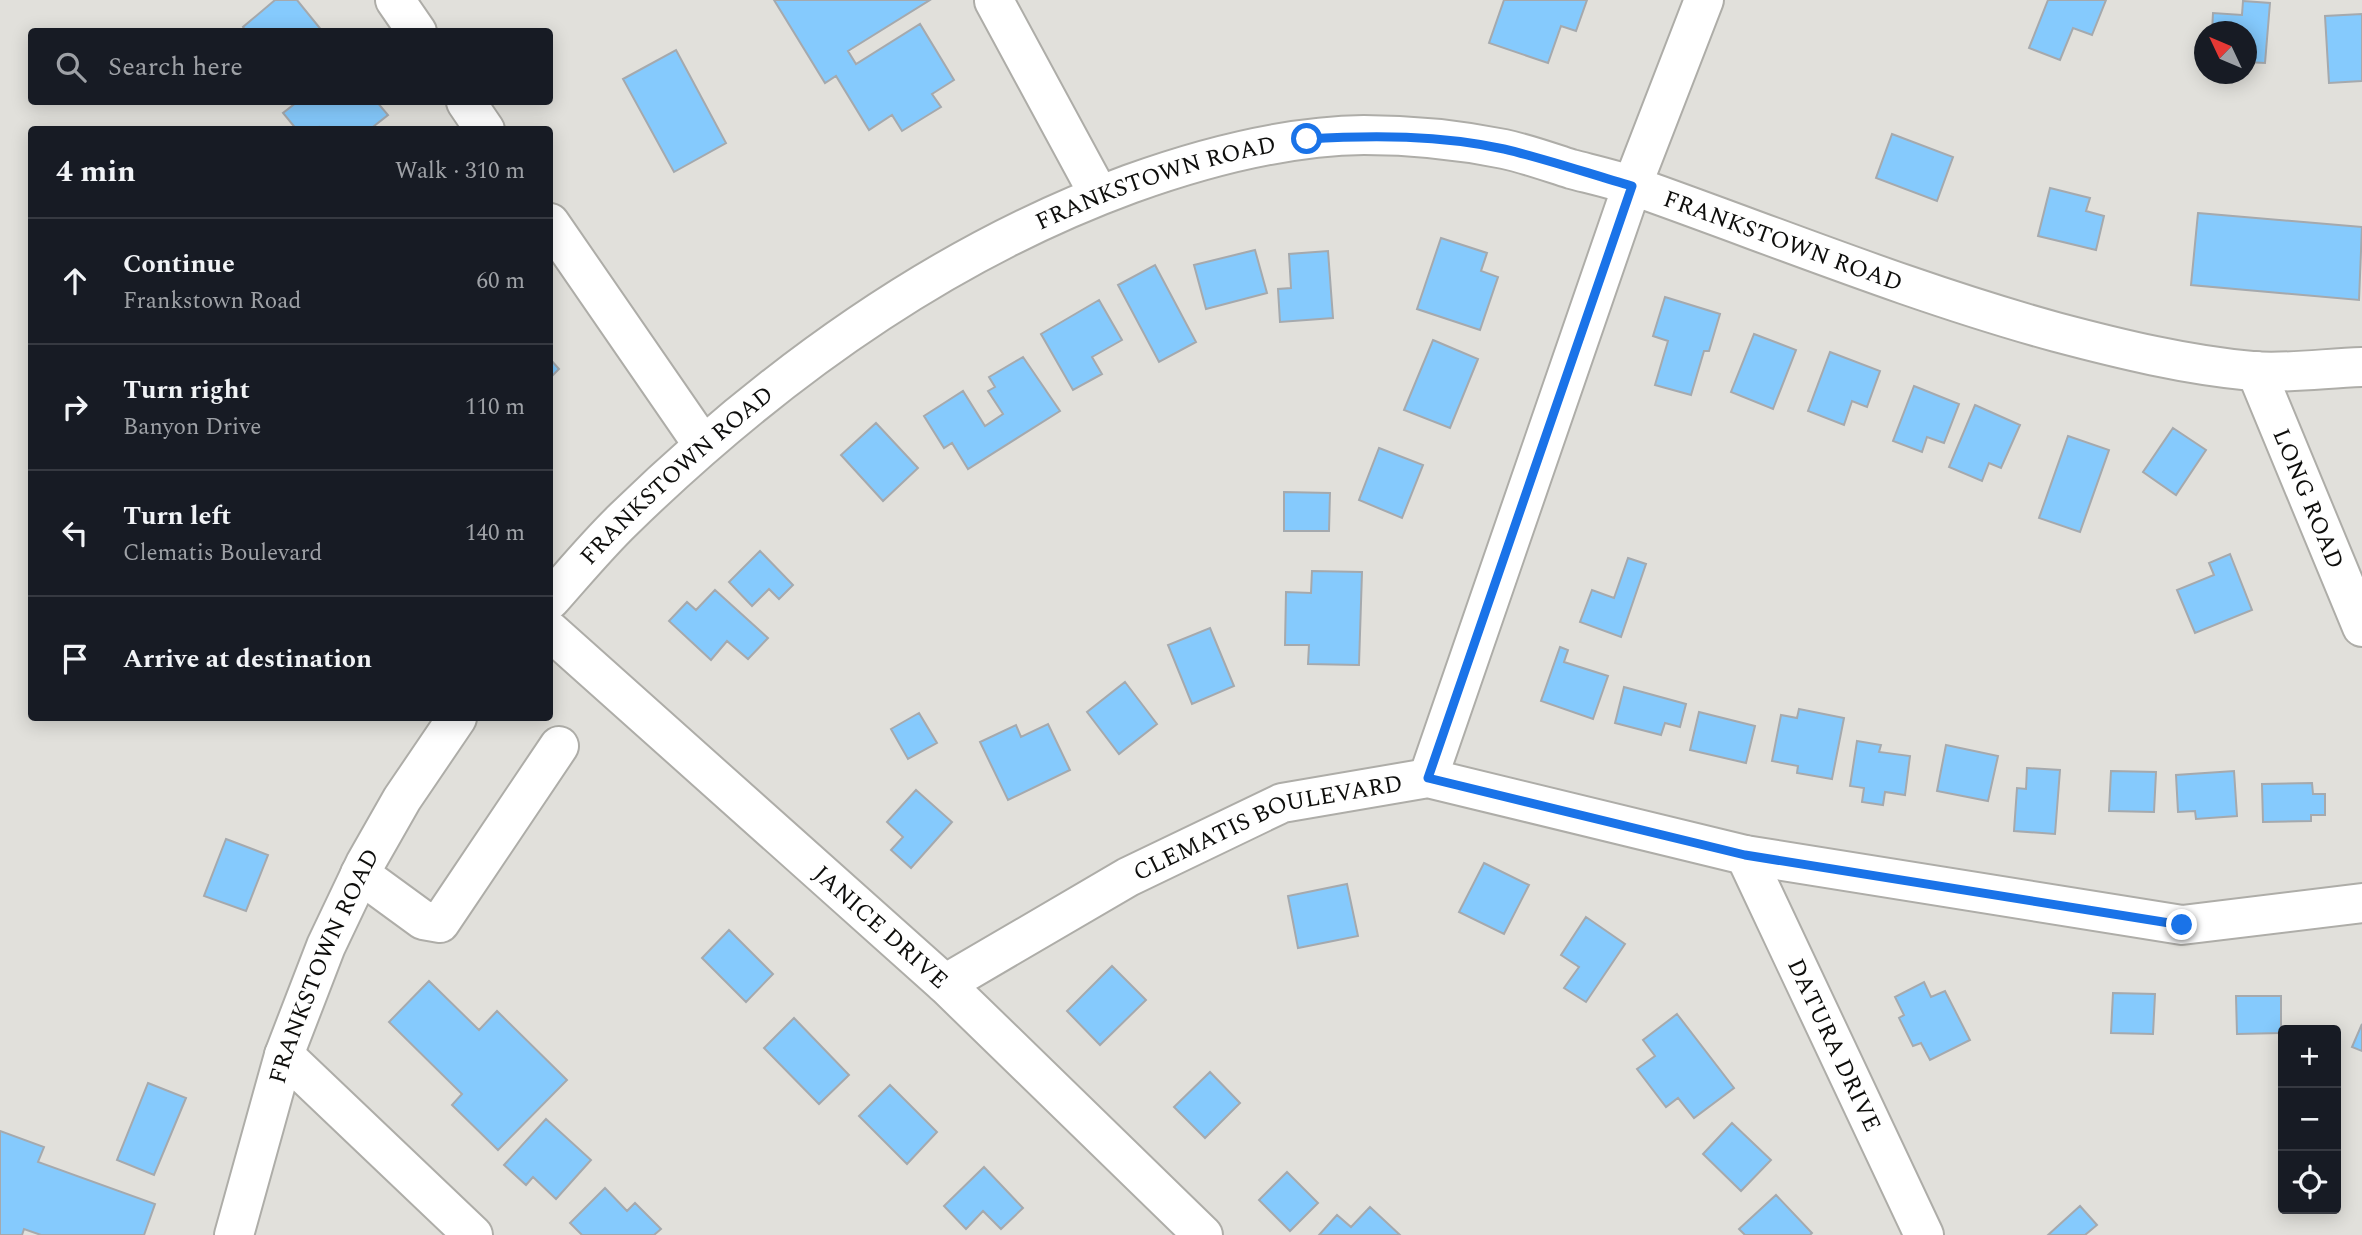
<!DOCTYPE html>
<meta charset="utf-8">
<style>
body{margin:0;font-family:Spectral,serif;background:#242831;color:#f1f3f6}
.controls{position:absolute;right:21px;bottom:21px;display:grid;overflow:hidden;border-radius:7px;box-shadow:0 4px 18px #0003}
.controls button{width:63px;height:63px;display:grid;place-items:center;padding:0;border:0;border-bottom:2px solid #363941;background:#171b24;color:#f1f3f6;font:35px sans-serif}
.compass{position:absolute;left:2194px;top:21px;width:63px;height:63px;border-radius:50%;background:#171b24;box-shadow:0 4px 18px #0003;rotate:314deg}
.stop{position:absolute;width:21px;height:21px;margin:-16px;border:5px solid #1a73e8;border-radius:50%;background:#fff}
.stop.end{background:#1a73e8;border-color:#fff;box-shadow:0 2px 7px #0008}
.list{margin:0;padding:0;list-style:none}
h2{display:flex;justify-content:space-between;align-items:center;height:91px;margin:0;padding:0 28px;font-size:30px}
h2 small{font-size:23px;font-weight:400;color:#9ea1a6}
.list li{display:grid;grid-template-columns:46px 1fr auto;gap:21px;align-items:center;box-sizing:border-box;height:126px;padding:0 28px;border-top:2px solid #363941}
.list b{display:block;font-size:26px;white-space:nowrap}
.list p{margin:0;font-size:23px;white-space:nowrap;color:#9ea1a6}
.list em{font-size:23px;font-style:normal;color:#9ea1a6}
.icon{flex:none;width:38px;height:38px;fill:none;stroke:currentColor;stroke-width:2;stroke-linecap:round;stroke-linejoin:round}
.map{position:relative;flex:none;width:2362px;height:1235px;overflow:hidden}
.search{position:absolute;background:#171b24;box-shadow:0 4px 18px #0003;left:28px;top:28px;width:525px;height:77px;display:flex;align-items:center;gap:18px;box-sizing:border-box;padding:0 24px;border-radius:7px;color:#9ea1a6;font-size:26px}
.panel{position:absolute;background:#171b24;box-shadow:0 4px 18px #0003;left:28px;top:126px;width:525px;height:595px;border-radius:7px}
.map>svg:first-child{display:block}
.building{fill:#85cafd;stroke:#a5a9ad;stroke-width:2}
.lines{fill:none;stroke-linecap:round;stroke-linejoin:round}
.minor-casing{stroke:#aeada8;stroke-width:42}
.major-casing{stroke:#aeada8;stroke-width:42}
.minor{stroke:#fff;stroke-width:38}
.major{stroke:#fff;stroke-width:38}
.route{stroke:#1a73e8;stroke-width:9}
.labels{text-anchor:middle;stroke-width:7;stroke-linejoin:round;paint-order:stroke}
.street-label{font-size:24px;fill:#0e0e0c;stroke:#fff}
</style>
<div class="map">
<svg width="2362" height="1235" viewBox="0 0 2362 1235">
<rect width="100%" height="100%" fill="#e1e0db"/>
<path class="building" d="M275,0H297L323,32H247L243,27Z
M774,0H930L848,51L856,64L920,24L954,80L932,94L941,107L902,131L892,115L869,130L836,76L825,83Z
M1504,0H1587L1576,31L1561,26L1548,63L1489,43Z
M2048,0H2106L2092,35L2073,28L2060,60L2029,48Z
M2243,1L2270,3L2265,63L2246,62V32H2212L2213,13L2242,15Z
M2362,14V81L2329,83L2325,16Z
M676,50L726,143L674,172L623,79Z
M297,102H377L388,115L369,130H321L319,127L315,130H297L283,113Z
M1892,134L1953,157L1937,201L1876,178Z
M2050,188L2090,198L2086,211L2104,216L2096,250L2038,236Z
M2198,213L2362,227L2359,300L2191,285Z
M1441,238L1487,253L1481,271L1498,277L1480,330L1417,309Z
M1255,250L1267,293L1206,309L1194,265Z
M1328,251L1333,318L1280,322L1278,289L1291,288L1289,254Z
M1155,265L1196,342L1159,362L1118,285Z
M1665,297L1720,314L1709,351H1704L1691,395L1655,385L1668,341L1653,336Z
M1099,300L1122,340L1092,357L1102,374L1073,390L1041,334Z
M1754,334L1796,350L1773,409L1731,392Z
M1433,340L1478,359L1450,428L1404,410Z
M1830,352L1880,371L1867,407L1852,401L1844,425L1808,411Z
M1023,357L1060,411L968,469L952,443L944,448L924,416L963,391L985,426L1003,414L988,391L995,387L989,377Z
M550,359L559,369L550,378Z
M1914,386L1959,404L1944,443L1927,437L1922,452L1893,441Z
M1975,405L2020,425L2001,468L1989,463L1982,481L1949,467Z
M876,423L918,468L883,501L841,455Z
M2173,428L2206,450L2176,495L2143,472Z
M2068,436L2109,450L2080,532L2039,518Z
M1379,448L1423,465L1402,518L1359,500Z
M1284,492L1330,493L1329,531H1284Z
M760,551L793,585L779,599L769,589L752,606L729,582Z
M2230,554L2252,610L2195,633L2177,590L2214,575L2209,563Z
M1628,558L1646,564L1621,637L1580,622L1592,590L1614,598Z
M1312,571L1362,572L1359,665L1308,664L1309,645H1285L1286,592L1311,593Z
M715,590L768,638L748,659L727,641L711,660L669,621L687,602L696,610Z
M1210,628L1234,686L1192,704L1168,645Z
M1560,647L1568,650L1564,662L1608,676L1593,719L1541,701Z
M1125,682L1157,724L1119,754L1087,712Z
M1624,687L1686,704L1680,727L1665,723L1661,735L1615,723Z
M1799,709L1844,718L1832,779L1797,773L1798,766L1772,761L1781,715L1797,718Z
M1699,712L1755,726L1746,763L1690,750Z
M919,713L937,743L908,759L891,729Z
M1048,724L1070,770L1008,800L980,742L1016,725L1021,737Z
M1857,741L1881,745L1879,752L1910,756L1905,795L1885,792L1883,805L1862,802L1864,788L1850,786Z
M1946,745L1998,756L1988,801L1937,791Z
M2027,768L2060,770L2055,834L2014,831L2017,788L2026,789Z
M2111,771L2156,772L2154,812L2109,811Z
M2234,771L2237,816L2196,819L2195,811L2178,812L2176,775Z
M2312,783L2313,794H2325V815H2311V821L2263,822L2262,784Z
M916,790L952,822L911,868L891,850L903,837L887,822Z
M226,839L268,855L246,911L204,896Z
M1484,863L1529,885L1504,934L1459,912Z
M1347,884L1358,936L1298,948L1288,896Z
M1586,917L1625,944L1586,1002L1564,988L1579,967L1561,955Z
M729,930L773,974L746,1002L702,958Z
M1112,966L1146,1000L1100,1045L1067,1011Z
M429,981L479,1030L497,1011L567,1080L498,1150L452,1105L462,1094L389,1022Z
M1924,982L1931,997L1945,991L1970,1040L1930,1060L1921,1043L1913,1046L1899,1018L1904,1015L1895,997Z
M2113,993L2155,994L2153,1034L2111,1033Z
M2236,996H2281V1033L2237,1034Z
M1677,1014L1734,1088L1694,1118L1678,1098L1666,1107L1637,1069L1655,1056L1643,1040Z
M794,1018L849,1075L819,1104L764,1048Z
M2362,1024V1051L2352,1047Z
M1210,1072L1240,1103L1205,1138L1174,1107Z
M148,1083L186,1098L154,1175L117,1160Z
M890,1085L937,1132L907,1164L859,1116Z
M546,1119L591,1160L556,1199L533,1177L526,1185L504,1165Z
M1732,1123L1771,1160L1741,1191L1703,1154Z
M0,1131L44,1147L38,1162L155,1204L144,1235H41L24,1229L22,1235H0Z
M984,1167L1023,1208L1001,1229L983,1211L966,1229L944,1206Z
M1287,1172L1318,1203L1290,1231L1259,1200Z
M605,1188L627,1211L635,1203L661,1229L654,1235H582L570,1223Z
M1776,1195L1812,1233L1810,1235H1745L1739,1229Z
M2080,1206L2097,1225L2085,1235H2048Z
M1370,1207L1400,1235H1319L1337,1215L1351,1227Z"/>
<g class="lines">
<defs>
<g id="minor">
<path d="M395,0L417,32"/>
<path d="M996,0L994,1L1099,195"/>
<path d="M466,102L485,130"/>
<path d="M550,223L703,445"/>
<path id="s1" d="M2256,371L2362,627"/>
<path id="s2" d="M550,631L945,984L1203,1235"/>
<path d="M1428,778L1632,186L1704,0"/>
<path id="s3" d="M1745,855L1924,1235"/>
<path d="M360,874L423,920L440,923L559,746"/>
<path id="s4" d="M945,984L1128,877L1282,803L1428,778L1745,855L2182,925L2362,903"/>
<path d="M284,1055L473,1235"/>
</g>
<g id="major">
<path id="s5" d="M550,600C574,573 598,544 624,519C769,378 939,254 1130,184C1205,157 1284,136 1364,135C1410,135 1459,140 1504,149C1527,154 1549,162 1571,169C1594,175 1617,180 1639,188C1777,237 1914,293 2056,332C2120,349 2186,365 2252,371C2288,374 2326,368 2362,367"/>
<path id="s6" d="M234,1235L284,1055L326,946L365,864L402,799L457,718"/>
</g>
</defs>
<use href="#minor" class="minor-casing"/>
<use href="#major" class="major-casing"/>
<use href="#minor" class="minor"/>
<use href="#major" class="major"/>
</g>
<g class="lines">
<path class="route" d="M1307,139C1373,135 1440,135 1504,149C1547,159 1590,174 1632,186L1428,778L1745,855L2182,925"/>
</g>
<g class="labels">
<g class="street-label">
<text dy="8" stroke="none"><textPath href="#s5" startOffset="746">FRANKSTOWN ROAD</textPath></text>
<text dy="8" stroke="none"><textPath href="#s5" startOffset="1396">FRANKSTOWN ROAD</textPath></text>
<text dy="8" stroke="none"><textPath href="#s5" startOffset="178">FRANKSTOWN ROAD</textPath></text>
<text dy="8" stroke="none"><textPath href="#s1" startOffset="138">LONG ROAD</textPath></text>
<text dy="8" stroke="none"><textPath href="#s4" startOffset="362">CLEMATIS BOULEVARD</textPath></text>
<text dy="8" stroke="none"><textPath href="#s2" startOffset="444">JANICE DRIVE</textPath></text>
<text dy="8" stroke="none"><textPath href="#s6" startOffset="284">FRANKSTOWN ROAD</textPath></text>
<text dy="8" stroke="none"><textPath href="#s3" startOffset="210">DATURA DRIVE</textPath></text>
</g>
</g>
</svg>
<div class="controls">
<button>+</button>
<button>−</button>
<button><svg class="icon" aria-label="locate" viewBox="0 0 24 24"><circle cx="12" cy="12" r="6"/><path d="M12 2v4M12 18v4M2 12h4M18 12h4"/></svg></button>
</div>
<svg class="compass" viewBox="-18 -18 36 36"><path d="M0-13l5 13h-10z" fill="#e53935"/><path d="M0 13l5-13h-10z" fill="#9ea1a6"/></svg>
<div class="stop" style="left:1307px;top:139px"></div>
<div class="stop end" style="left:2182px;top:925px"></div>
<div class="search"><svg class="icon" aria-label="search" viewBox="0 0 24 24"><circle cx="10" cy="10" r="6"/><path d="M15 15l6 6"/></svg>Search here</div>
<section class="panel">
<h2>4 min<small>Walk · 310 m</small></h2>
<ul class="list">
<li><svg class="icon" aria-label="ahead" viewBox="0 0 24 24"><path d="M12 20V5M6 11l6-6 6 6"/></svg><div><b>Continue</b><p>Frankstown Road</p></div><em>60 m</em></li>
<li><svg class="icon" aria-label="right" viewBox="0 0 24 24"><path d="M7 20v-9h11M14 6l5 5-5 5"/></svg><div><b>Turn right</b><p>Banyon Drive</p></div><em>110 m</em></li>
<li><svg class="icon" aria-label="left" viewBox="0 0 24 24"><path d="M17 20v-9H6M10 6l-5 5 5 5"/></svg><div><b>Turn left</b><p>Clematis Boulevard</p></div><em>140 m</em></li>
<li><svg class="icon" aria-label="arrive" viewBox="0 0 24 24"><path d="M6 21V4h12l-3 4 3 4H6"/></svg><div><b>Arrive at destination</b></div></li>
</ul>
</section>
</div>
